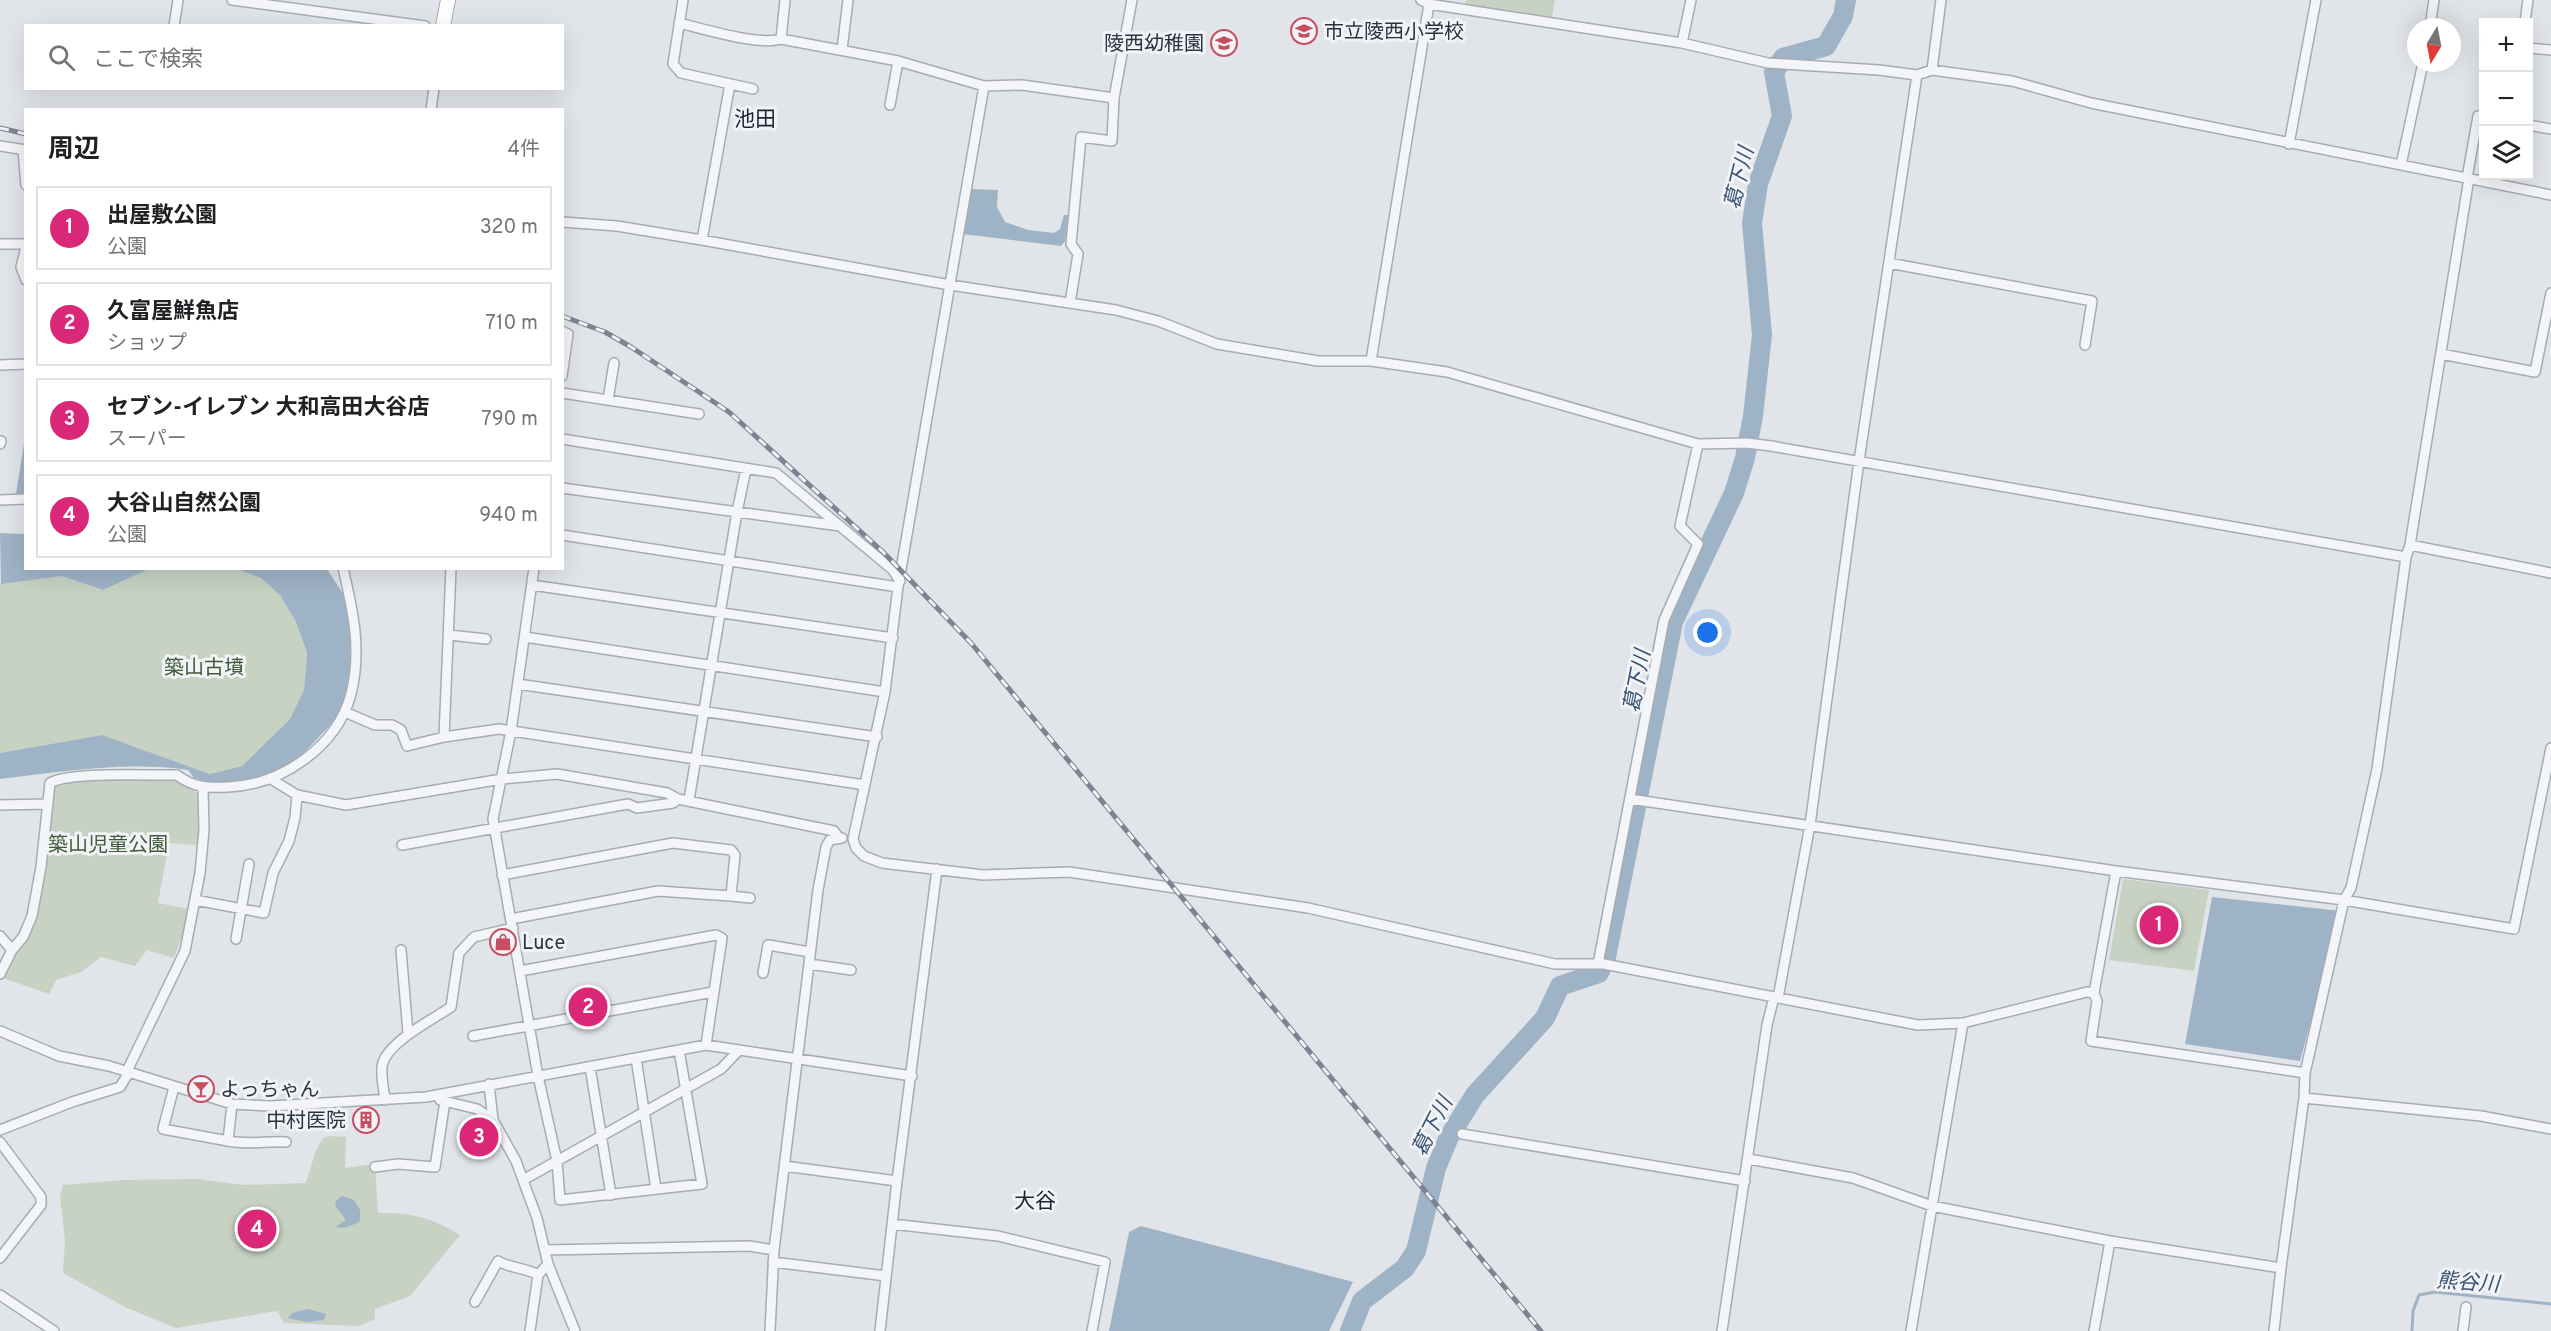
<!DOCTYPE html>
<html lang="ja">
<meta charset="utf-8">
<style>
body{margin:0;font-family:Overpass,"Noto Sans JP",sans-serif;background:#f2f2f2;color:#202124}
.controls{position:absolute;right:18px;top:18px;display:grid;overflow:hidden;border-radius:0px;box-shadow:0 6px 24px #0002}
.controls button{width:54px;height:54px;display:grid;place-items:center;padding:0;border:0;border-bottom:2px solid #e0e0e0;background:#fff;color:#202124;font:30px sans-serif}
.compass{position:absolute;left:2407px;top:18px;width:54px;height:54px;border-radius:50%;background:#fff;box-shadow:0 6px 24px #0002;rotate:190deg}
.you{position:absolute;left:1708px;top:633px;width:21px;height:21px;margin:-15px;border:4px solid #fff;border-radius:50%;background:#1a73e8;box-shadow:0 0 0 9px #1a73e833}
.badge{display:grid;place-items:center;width:39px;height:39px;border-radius:50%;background:#db2777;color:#fff;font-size:20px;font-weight:700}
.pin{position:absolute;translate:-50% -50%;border:3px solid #fff;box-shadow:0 2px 6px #0006}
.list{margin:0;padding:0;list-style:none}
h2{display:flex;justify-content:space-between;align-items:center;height:78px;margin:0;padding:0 24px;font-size:26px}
h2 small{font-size:20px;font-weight:400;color:#757577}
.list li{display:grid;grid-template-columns:39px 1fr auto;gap:18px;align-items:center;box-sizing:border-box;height:84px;margin:0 12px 12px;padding:0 12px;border:2px solid #e0e0e0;border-radius:0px}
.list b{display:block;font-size:22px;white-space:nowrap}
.list p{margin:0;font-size:20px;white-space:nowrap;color:#757577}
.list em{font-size:20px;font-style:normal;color:#757577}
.icon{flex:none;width:33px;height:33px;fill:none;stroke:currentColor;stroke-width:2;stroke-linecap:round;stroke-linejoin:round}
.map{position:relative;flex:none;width:2551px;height:1331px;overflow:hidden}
.search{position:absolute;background:#fff;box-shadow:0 6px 24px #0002;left:24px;top:24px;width:540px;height:66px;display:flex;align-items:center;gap:15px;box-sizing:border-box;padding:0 21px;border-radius:0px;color:#757577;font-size:22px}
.panel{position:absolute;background:#fff;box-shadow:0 6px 24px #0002;left:24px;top:108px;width:540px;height:462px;border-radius:0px}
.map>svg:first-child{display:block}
.green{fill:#c7d2c3}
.water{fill:#9fb3c7}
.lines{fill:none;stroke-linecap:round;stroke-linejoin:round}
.stream{stroke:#9fb3c7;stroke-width:3}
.river{stroke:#9fb3c7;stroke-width:20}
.street-casing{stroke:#a7abb3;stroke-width:12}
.secondary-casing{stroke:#a7abb3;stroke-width:16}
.street{stroke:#f4f5f8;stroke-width:9}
.secondary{stroke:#fff;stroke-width:14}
.rail-casing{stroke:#7c8492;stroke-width:5}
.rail{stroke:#f1f3f7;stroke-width:3;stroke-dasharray:9;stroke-linecap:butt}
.labels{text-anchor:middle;stroke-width:6;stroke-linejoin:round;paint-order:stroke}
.poi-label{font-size:20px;fill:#2b3340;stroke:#f1f3f7;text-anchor:start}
.park-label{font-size:20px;fill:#405b39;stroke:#f1f3f7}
.neighbourhood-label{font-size:21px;fill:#1d2431;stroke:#f1f3f7}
.water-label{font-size:21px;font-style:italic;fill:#375271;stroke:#f1f3f7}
</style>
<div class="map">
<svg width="2551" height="1331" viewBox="0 0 2551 1331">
<rect width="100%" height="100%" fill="#e1e4e9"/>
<path class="green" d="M1466,0H1555L1552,17L1465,5Z
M149,569H237L261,578L280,595L296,622L307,653L304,690L290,719L242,766L210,774L102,735L0,753V583L62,576L103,590Z
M173,778L198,793V845L169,843L158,903L189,909L182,937L174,958L147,950L135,966L101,957L81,972L56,980L49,994L3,978L14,953L28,939L35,917L47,848L55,783L87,779Z
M2123,879L2209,890L2194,971L2109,960Z
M331,1136L346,1137L345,1168L375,1164L378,1213C411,1212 433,1218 460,1235L410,1296L375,1309V1319L359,1326L284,1323L277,1311L176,1328L127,1308L63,1273L65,1240L60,1196L63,1185L123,1180L197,1179L244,1185L306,1183L316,1150L323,1138Z"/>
<path class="water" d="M971,189L998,190L997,207L1005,222L1028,230L1054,233L1060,229L1064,215H1068L1065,241L1061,246L963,234Z
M25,443V493L16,494L24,444Z
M0,533L25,534L26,568L149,569L103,590L62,576L1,584Z
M237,569H327L344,595L351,623L352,656L343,710L336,719L294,763L252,782H209L194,778L188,770C127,761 61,772 0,779V753L102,735L210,774L242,766L290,719L304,690L307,653L296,622L280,595L261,578Z
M2212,897L2341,911L2300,1061L2185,1044Z
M342,1196L354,1200L360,1210V1221C352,1226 344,1229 335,1227L346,1220L335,1206L336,1201Z
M1141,1226L1353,1282L1329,1331H1109L1129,1232Z
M308,1309L326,1314L324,1320L306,1322L288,1318L292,1313Z"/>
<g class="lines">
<path class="stream" d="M2412,1331L2413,1311L2419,1295L2435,1292L2551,1304"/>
<path class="river" d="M1350,1331L1362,1301L1405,1268L1416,1251L1436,1168L1449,1137L1475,1095L1545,1018L1560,986L1599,973L1606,957L1673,622L1734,493L1745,458L1753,416L1762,335L1752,223L1758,184L1782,116L1774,72L1783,58L1826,46L1843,16L1846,0"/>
<defs>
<path id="street" d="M232,0L425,26
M683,0L673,64L681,73L753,89
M1421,0L1429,4L1682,43L1768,63L1879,70L1917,75L1932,70L2012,81L2091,103L2551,195
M2525,22L2528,0
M679,23C704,29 758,46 781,39L898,61L984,86L1022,85L1114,98L1132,0
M174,26L178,0
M2430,27L2434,0
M781,39L785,0
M1682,43L1691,0
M2528,48L2551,50
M842,50L848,0
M1932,70L1941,0
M984,86L898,587L885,692L853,839L856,848L864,856L882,863L983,875L1069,872L1308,908L1555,964H1604L1918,1025L1963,1023L2087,992L2094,993L2097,1001L2091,1041L2305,1073L2304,1098L2481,1116L2551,1129
M890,105L898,61
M431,110L434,88
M2528,125L2551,129
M2289,144L2316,0
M0,146L26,150
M23,150L26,185
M2401,165L2423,63
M2467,178L2478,116L2484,117
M562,222L617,226L702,240L950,285L1116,310L1158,321L1217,344L1318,361H1371L1447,372L1698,444L1747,443L1771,446L2406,557L2410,545L2551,573
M702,240L730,84
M0,244H26
M26,247L21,267L26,280
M1889,263L2092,301L2085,345
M1070,303L1078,254L1071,244L1081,137L1112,141L1114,98
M562,331L568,334L562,376
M2441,354L2535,372L2551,293
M1371,361L1429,4
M0,365L26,364
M562,393L699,414
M608,400L614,363
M562,439L776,473L893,570L900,581
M0,444L1,441
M562,488L840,526
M0,500L26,499
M562,535L898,587
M2410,545L2469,178
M451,568L444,737L499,729L865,785
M534,568L511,731L493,819L538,1076L557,1161L560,1200L702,1184L679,1050
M532,585L893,638
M449,635L486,639
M525,637L885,692
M518,684L877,737
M345,712L375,725H392L401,730L407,746L444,737
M271,779L297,795L346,805L502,779L557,774L667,793L678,799L834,831L839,838
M1630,799L2116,871L2094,993
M689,800L737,512L746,469
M0,805L48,804
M402,845L628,804L637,808L673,803L678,799
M2116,871L2344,900L2514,929L2551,748
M502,875L673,843L731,850L735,855L731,896L658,891L511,919
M731,896L750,898
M195,900L264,913L273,873L289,841L295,818L297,795
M0,936L12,950
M236,939L249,864
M401,950L408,1033
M809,964L851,970
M1598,964L1664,620L1698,544L1680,526L1698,444
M520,971L716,935L722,938L706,1045
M763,973L768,945L810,952
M0,974L12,950L23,937L32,916L41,867L50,783C69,771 151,776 177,775C194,788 208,788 228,787C281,785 337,747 351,694C362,650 353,611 343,568
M1778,998L1810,825L1859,461L1917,75
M0,1031L59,1056L109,1066L232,1104L270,1106L426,1097L706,1045L912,1076
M473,1036L713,992
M636,1058L656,1189
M590,1067L611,1195
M2305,1073L2344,900L2351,888L2377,769L2406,557
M489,1084L493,1120L516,1161L537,1218L548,1264L575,1331
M174,1087L163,1129L228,1141
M385,1100C384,1090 381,1078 382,1067C384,1044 432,1020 451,1007L459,953L474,937L513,928
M440,1100L477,1109L493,1120
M232,1104L228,1141C248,1145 266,1141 286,1142
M0,1130L72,1102L120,1087L128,1074L129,1067L185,951L200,873L204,830L203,789
M1462,1134L1745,1181
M0,1142L41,1197V1205L0,1258
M1749,1159L1853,1178L1932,1206L2110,1241L2281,1268L2274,1331
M784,1166L897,1181
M375,1167L398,1164L435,1167L445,1101
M523,1180L721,1069L739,1050
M892,1224L998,1236L1105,1262L1092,1331
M545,1250L749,1246L774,1250
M773,1262L886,1276
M2281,1268L2304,1098
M0,1295L54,1331
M475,1302L498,1261C511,1269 525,1267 538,1275
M530,1331L538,1275L548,1264
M770,1331L774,1250L818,890L826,847L830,840L842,838
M880,1331L897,1181L937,869
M1722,1331L1767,1025L1774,997
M1911,1331L1963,1023
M2094,1331L2110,1241
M2463,1331L2466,1307"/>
<path id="secondary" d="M443,26L448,0"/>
</defs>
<use href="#street" class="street-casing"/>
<use href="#secondary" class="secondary-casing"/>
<use href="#street" class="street"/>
<use href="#secondary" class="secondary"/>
<defs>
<path id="rail" d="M0,128L26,134
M562,316L605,332L631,347L729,412L883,552L971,643L1541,1331"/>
</defs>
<use href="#rail" class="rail-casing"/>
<use href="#rail" class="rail"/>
</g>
<defs>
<symbol id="school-ring" viewBox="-11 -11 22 22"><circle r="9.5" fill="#f1f3f7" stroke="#c64e62" stroke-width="1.5"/><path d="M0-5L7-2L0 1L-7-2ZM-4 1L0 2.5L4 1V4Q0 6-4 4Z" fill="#c64e62"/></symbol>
<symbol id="shop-ring" viewBox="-11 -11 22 22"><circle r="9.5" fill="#f1f3f7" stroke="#c64e62" stroke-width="1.5"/><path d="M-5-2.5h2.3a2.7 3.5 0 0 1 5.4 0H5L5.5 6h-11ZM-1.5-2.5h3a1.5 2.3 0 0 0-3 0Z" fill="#c64e62"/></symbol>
<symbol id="bar-ring" viewBox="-11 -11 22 22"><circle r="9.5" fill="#f1f3f7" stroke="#c64e62" stroke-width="1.5"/><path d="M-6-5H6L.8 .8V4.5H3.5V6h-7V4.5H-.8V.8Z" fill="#c64e62"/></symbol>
<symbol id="building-ring" viewBox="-11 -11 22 22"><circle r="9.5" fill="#f1f3f7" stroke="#c64e62" stroke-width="1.5"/><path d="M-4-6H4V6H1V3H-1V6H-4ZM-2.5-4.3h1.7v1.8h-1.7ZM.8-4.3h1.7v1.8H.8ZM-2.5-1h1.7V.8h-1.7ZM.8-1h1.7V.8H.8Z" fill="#c64e62"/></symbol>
</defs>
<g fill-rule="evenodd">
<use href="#school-ring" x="1289" y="16" width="30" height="30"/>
<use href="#school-ring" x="1209" y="28" width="30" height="30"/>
<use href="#shop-ring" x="488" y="927" width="30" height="30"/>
<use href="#bar-ring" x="186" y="1074" width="30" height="30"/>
<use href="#building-ring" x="351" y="1105" width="30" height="30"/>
</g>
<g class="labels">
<g class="poi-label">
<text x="1324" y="38">市立陵西小学校</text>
<text x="1204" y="50" text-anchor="end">陵西幼稚園</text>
<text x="522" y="949">Luce</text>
<text x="220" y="1096">よっちゃん</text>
<text x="346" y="1127" text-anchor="end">中村医院</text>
</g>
<g class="park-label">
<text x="204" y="674">築山古墳</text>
<text x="108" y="851">築山児童公園</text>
</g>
<g class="neighbourhood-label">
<text x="755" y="126">池田</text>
<text x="1035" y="1208">大谷</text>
</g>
<g class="water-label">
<text transform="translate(1739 178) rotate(-76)" y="7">葛下川</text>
<text transform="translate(1637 681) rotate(-79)" y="7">葛下川</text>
<text transform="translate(1432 1126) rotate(-63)" y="7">葛下川</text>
<text transform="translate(2468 1282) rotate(4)" y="7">熊谷川</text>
</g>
</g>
</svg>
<div class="controls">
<button>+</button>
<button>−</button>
<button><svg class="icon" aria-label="layers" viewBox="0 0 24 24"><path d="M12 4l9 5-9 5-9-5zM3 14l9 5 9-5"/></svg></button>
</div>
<svg class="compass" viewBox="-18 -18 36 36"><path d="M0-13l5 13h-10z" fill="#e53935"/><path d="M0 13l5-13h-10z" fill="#757577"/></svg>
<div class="you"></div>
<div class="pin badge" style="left:2159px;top:925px">1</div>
<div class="pin badge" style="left:588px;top:1007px">2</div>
<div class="pin badge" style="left:479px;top:1137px">3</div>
<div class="pin badge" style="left:257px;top:1229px">4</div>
<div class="search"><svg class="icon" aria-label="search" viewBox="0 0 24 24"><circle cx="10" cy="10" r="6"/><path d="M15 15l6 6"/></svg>ここで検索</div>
<section class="panel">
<h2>周辺<small>4件</small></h2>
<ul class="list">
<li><span class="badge">1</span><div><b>出屋敷公園</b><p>公園</p></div><em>320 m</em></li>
<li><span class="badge">2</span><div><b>久富屋鮮魚店</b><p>ショップ</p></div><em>710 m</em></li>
<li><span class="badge">3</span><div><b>セブン-イレブン 大和高田大谷店</b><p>スーパー</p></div><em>790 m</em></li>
<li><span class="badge">4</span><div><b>大谷山自然公園</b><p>公園</p></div><em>940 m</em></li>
</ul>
</section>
</div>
